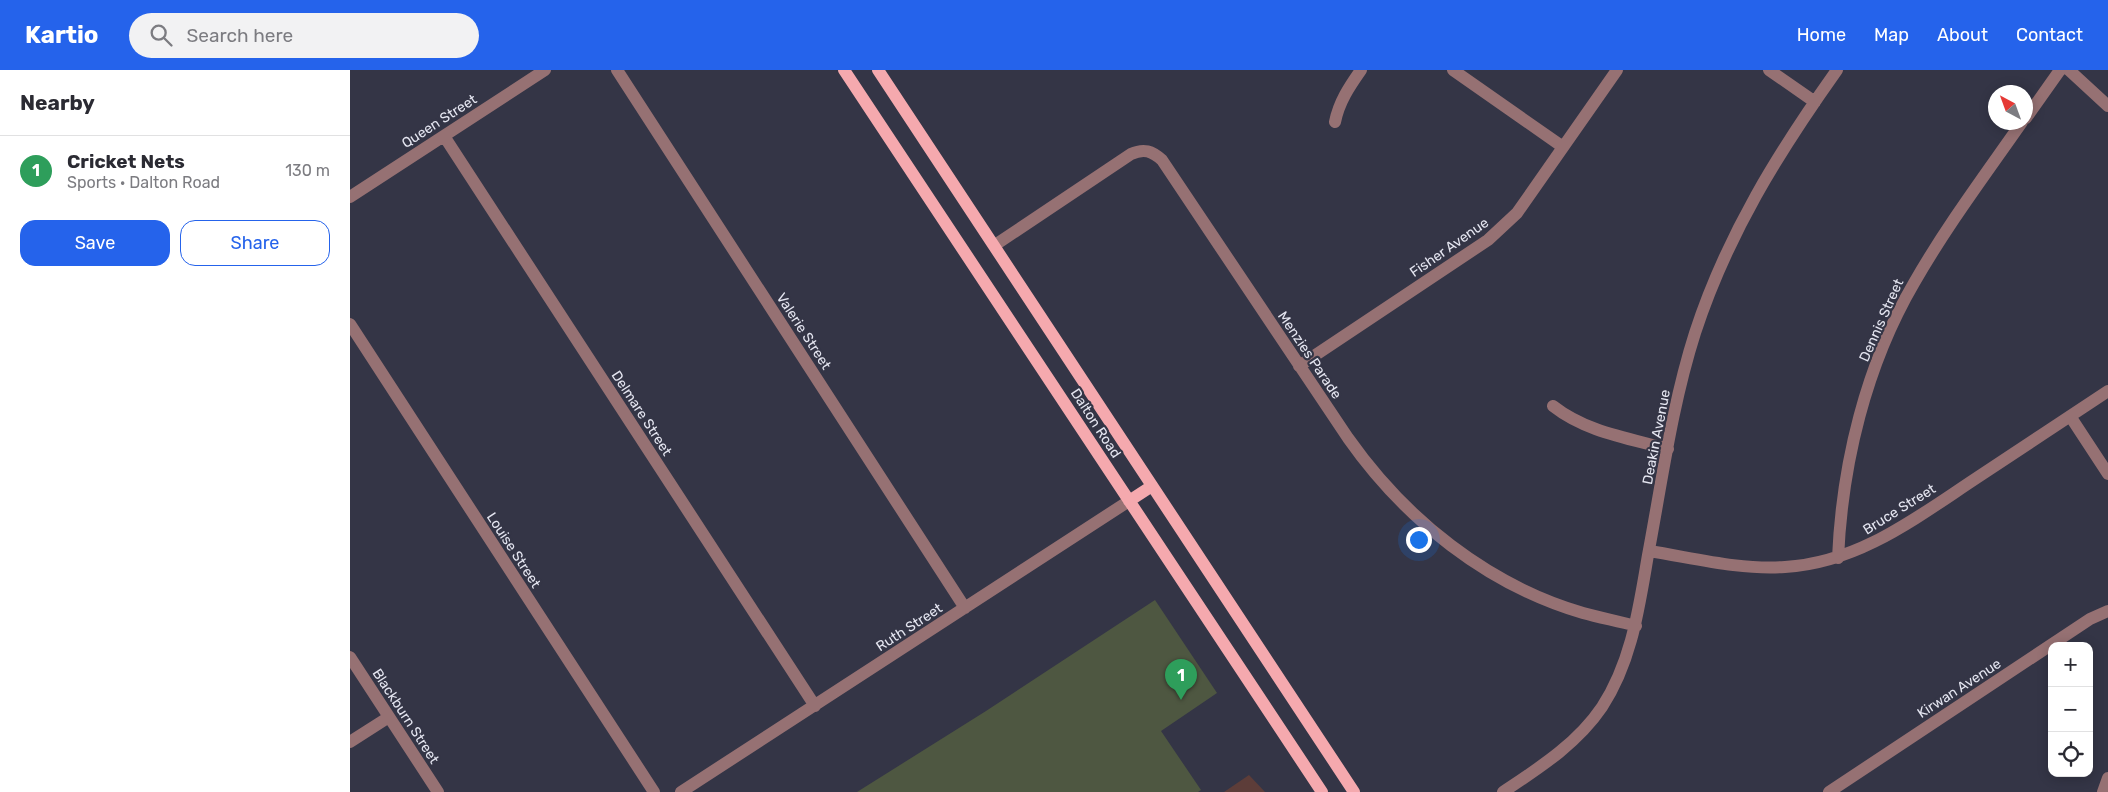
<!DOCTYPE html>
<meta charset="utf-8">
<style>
body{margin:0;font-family:Rubik,sans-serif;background:#f2f2f3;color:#2b2b33}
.controls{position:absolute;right:15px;bottom:15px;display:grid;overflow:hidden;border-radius:10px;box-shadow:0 2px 12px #0003}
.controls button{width:45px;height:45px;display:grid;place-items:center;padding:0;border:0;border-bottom:1px solid #e1e1e2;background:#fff;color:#2b2b33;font:25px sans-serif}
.compass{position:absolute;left:1638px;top:15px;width:45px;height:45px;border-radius:50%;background:#fff;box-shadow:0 2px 12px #0003;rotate:319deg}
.you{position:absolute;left:1068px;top:469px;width:18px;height:18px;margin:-12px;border:4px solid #fff;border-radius:50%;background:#1a73e8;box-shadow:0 0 0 8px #1a73e833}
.badge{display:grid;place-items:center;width:32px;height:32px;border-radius:50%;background:#2563eb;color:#fff;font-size:16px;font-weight:700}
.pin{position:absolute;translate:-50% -41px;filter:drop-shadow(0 1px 2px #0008)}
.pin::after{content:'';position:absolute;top:26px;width:18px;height:15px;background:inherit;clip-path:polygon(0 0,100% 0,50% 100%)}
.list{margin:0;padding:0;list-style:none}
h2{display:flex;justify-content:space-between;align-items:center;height:65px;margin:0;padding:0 20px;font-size:21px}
h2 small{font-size:16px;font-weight:400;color:#7c7c81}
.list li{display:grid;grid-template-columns:32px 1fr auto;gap:15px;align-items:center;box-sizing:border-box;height:70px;padding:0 20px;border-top:1px solid #e1e1e2}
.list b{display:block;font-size:19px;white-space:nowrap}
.list p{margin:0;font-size:16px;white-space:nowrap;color:#7c7c81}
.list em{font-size:16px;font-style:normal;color:#7c7c81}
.actions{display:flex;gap:10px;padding:15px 20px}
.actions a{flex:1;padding:11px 0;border:1px solid #2563eb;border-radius:15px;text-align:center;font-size:18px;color:#2563eb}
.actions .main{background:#2563eb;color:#fff}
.icon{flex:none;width:28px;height:28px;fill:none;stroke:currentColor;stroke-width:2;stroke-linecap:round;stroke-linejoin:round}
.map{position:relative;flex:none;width:1758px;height:722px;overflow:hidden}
header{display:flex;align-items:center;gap:30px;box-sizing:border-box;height:70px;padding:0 25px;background:#2563eb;color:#fff}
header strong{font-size:24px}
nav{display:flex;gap:28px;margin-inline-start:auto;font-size:18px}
.search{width:350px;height:45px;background:#f2f2f3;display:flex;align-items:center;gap:12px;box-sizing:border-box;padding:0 18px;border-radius:28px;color:#7c7c81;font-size:19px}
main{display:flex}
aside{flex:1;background:#fff}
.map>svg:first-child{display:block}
.grass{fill:#4e5741}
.building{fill:#5d3d39}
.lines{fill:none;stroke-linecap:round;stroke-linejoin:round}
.minor{stroke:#967173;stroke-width:12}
.major{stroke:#f5a9ae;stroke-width:12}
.labels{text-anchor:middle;stroke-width:4.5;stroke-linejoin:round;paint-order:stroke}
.street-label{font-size:14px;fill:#e5e6f1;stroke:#343546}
</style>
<header>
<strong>Kartio</strong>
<div class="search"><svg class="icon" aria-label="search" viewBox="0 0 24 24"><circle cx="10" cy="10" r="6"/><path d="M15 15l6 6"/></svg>Search here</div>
<nav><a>Home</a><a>Map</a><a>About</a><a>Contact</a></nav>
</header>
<main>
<aside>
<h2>Nearby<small></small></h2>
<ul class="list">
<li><span class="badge" style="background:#2e9e5b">1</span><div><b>Cricket Nets</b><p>Sports · Dalton Road</p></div><em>130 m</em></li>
</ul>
<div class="actions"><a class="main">Save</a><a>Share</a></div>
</aside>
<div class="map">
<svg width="1758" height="722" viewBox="0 0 1758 722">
<rect width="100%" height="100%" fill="#343546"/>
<path class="grass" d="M805,530L867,623L811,661L851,720L848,722H507L636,641Z"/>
<path class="building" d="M899,705L915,722H874Z"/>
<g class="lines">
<path class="minor" d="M267,0L615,538
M1103,0L1213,77
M1419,0L1465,32
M1719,0L1758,36
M1676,48L1710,0
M985,52C989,32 999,17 1011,0
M94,66L465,636
M0,127L195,0
M645,175L781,84C794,78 802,81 812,90L998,368C1055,449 1137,515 1233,543C1251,548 1268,551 1286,556
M0,254L304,722
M949,296L1138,170L1167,143L1267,0
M1203,336C1236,362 1278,368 1318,379
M1720,346L1758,404
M1299,481C1344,488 1389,500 1435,497C1508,493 1566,448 1625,409C1669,380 1714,350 1758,321
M1488,488C1492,394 1516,295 1564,213C1596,157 1635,105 1672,52
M0,587L88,722
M0,672L39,647
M331,722L779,431
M1153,722C1189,698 1227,674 1252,637C1282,591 1289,537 1298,485C1312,411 1322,335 1345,263C1377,165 1428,83 1487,0
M1479,722L1740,549L1758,541
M1753,722L1758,708"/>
<path class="major" d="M494,0L972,722
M528,0L1004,722
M779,431L802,416"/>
</g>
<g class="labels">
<g class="street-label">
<text transform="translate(89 51) rotate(-33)" y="5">Queen Street</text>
<text transform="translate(1099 177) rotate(-35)" y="5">Fisher Avenue</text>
<text transform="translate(1531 250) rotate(-66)" y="5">Dennis Street</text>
<text transform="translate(454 261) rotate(57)" y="5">Valerie Street</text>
<text transform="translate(960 285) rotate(56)" y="5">Menzies Parade</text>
<text transform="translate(292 343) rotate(57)" y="5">Delmare Street</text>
<text transform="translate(746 353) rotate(57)" y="5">Dalton Road</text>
<text transform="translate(1306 367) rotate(-79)" y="5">Deakin Avenue</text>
<text transform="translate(1549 439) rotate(-32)" y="5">Bruce Street</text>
<text transform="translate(164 480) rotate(57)" y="5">Louise Street</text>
<text transform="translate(559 557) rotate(-33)" y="5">Ruth Street</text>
<text transform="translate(1609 618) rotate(-33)" y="5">Kirwan Avenue</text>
<text transform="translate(56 646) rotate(57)" y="5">Blackburn Street</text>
</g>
</g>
</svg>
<div class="controls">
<button>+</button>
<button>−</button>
<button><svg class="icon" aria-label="locate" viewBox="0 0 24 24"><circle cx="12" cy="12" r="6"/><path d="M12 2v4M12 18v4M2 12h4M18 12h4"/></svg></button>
</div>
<svg class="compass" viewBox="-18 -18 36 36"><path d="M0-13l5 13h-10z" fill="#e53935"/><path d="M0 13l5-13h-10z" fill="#7c7c81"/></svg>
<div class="you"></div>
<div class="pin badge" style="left:831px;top:630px;background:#2e9e5b">1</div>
</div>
</main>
